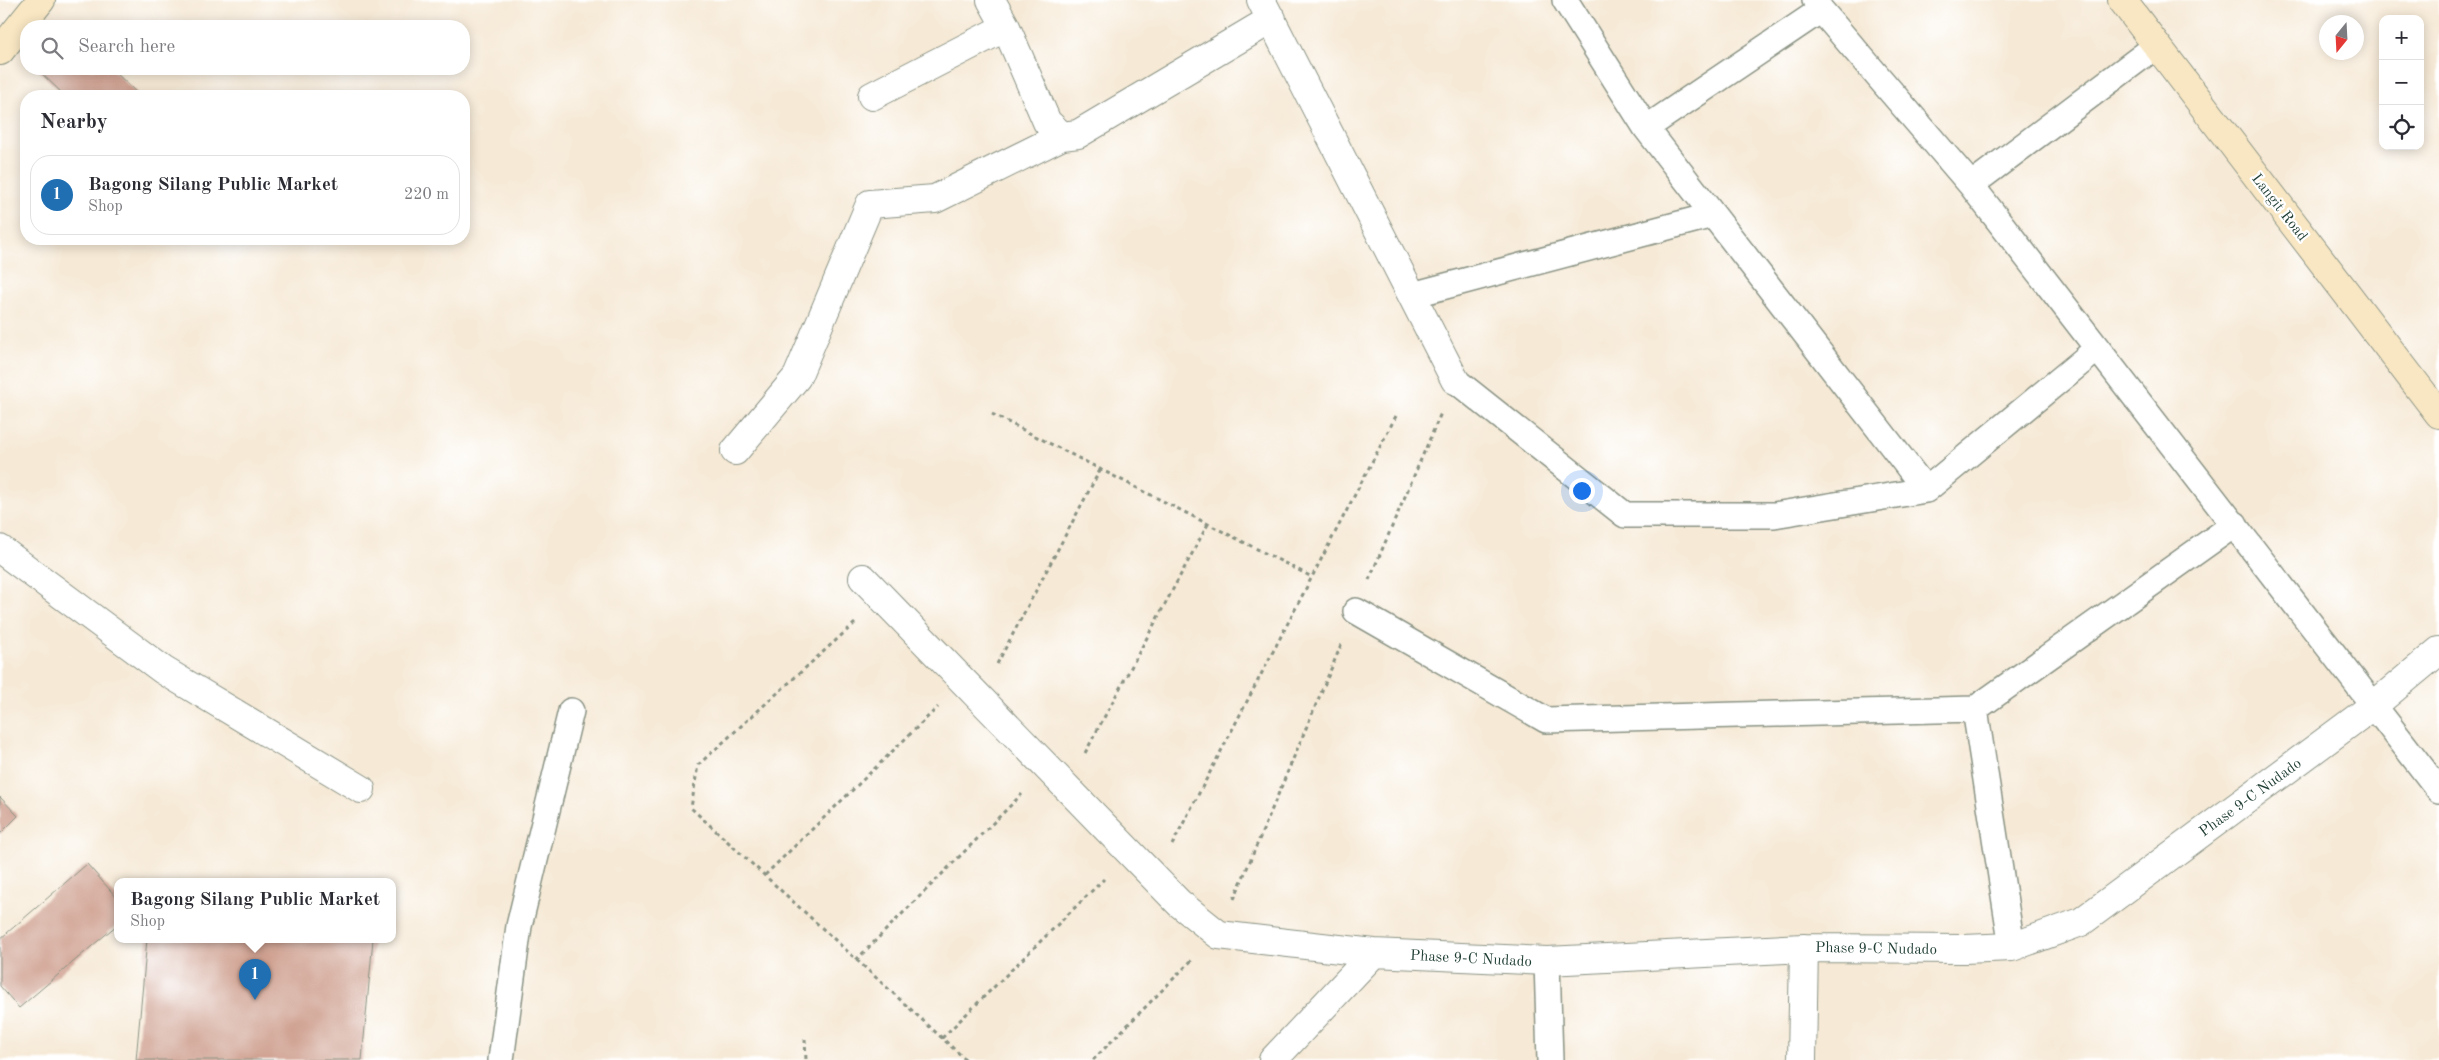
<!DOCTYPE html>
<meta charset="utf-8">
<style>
body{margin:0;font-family:"Old Standard TT",serif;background:#f7f7f7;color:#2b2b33}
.controls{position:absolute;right:15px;top:15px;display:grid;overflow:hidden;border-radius:10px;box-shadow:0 2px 12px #0003}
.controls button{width:45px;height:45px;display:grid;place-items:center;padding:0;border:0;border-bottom:1px solid #e1e1e2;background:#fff;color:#2b2b33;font:25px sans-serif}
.compass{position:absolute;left:2319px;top:15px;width:45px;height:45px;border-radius:50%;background:#fff;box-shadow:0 2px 12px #0003;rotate:198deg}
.you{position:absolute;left:1581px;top:490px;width:18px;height:18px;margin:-12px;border:4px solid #fff;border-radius:50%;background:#1a73e8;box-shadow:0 0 0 8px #1a73e833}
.badge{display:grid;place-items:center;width:32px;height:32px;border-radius:50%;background:#1f6fb2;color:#fff;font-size:16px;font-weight:700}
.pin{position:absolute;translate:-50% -41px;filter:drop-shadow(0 1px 2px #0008)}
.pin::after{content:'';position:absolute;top:26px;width:18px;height:15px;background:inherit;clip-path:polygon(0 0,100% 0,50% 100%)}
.popup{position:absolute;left:114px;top:878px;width:282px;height:65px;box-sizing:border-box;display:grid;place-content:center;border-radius:10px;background:#fff;filter:drop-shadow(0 1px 4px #0005);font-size:16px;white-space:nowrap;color:#7c7c81}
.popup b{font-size:19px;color:#2b2b33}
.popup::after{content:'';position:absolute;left:50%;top:100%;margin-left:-10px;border:10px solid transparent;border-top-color:#fff}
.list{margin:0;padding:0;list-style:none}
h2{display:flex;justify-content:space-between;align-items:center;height:65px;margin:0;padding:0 20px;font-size:21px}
h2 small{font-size:16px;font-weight:400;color:#7c7c81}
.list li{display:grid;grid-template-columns:32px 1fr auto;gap:15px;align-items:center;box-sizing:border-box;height:80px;margin:0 10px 10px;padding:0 10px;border:1px solid #e1e1e2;border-radius:20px}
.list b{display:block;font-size:19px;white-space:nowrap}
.list p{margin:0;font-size:16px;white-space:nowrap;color:#7c7c81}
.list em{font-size:16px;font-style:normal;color:#7c7c81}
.icon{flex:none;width:28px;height:28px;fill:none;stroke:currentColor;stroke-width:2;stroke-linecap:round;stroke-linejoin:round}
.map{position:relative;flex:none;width:2439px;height:1060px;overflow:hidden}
.search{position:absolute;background:#fff;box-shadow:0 2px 12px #0003;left:20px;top:20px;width:450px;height:55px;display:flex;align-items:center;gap:12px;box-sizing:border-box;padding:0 18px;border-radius:20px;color:#7c7c81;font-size:19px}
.panel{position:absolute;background:#fff;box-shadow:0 2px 12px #0003;left:20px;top:90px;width:450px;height:155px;border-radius:20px}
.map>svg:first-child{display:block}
.building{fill:#cfa090}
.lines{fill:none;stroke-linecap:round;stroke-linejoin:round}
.lane-casing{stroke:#8a9384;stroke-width:28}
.street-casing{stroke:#8a9384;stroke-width:30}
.secondary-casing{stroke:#8a9384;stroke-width:30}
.path{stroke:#8a9384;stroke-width:3;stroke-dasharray:4 4;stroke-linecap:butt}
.lane{stroke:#fff;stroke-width:25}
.street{stroke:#fff;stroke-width:28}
.secondary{stroke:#f9e7c3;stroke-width:28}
.labels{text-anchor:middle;stroke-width:4.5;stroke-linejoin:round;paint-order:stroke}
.street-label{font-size:15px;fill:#1f3d34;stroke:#fff}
</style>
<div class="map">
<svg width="2439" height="1060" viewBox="0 0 2439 1060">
<rect width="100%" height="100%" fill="#fff"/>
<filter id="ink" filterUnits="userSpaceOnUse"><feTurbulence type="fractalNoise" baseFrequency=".02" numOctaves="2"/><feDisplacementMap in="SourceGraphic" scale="10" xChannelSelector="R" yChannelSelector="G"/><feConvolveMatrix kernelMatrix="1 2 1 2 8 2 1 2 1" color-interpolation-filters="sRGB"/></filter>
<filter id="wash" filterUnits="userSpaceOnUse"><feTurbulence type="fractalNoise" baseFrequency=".0096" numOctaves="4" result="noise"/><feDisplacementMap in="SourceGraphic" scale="20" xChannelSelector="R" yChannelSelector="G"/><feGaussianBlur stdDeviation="1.12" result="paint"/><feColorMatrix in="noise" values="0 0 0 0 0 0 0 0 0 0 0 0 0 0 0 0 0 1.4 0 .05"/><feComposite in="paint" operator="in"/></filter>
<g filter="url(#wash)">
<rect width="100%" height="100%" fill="#f6e9d5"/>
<g id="blocks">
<path class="building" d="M37,69H112L140,96H65Z
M0,797L18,816L0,834Z
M87,864L118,899V924L19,1008L0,986V939Z
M147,939H373L362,1060H136Z"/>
</g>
</g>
<g filter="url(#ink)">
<use href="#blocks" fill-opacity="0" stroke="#8a9384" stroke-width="1"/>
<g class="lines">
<defs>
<path id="lane" d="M1565,0L1646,128L1926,490
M1815,0L1821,10L1971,185L2439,790
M1646,128L1821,10
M1971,185L2156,46
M1412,295L1713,215
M1455,380L1625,515H1774L1926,490L2097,349
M1356,611L1546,720L1975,709L2235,524
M1975,709L2012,947
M1547,961L1550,1060
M501,1060L519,926L571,711"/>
<path id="street" d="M991,0L1006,27L1047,122L1062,136
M1261,0L1455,380
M872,96L1006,27
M735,451L797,377L870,204L935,199L1062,136L1078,134L1272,19
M0,549L163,670L361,789
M863,578L1179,903L1219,935L1374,953L1547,961L1804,948L1964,949L2012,947L2081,922L2373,706L2439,651
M1273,1060L1374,953
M1802,1060L1804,948"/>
<path id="secondary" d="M2122,0L2439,414
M0,51L41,0"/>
</defs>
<use href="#lane" class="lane-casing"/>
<use href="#street" class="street-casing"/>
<use href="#secondary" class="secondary-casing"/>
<path class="path" d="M992,414L1312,577
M1369,580L1441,413
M855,623L698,765L691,808L966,1060
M997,664L1100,470
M1085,753L1208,524
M1172,845L1396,416
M765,875L938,707
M1234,899L1342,643
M856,960L1022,794
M942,1038L1104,879
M805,1039L806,1060
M1093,1060L1193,959"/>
<use href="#lane" class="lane"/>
<use href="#street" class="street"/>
<use href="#secondary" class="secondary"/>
</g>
</g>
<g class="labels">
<g class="street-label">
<text transform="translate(2280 207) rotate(52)" y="5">Langit Road</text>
<text transform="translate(2250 797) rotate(-36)" y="5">Phase 9-C Nudado</text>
<text transform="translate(1876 948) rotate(1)" y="5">Phase 9-C Nudado</text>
<text transform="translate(1471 958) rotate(3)" y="5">Phase 9-C Nudado</text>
</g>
</g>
</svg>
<div class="controls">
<button>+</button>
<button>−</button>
<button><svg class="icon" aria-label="locate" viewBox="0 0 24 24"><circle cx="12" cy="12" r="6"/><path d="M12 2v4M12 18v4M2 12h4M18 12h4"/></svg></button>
</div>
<svg class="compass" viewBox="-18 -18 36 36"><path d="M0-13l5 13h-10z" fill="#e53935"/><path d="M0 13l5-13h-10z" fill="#7c7c81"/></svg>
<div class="you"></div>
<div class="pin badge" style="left:255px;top:1000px">1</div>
<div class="popup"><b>Bagong Silang Public Market</b>Shop</div>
<div class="search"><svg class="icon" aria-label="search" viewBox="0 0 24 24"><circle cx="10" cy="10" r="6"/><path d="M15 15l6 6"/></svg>Search here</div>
<section class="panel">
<h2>Nearby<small></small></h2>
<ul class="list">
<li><span class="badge">1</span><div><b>Bagong Silang Public Market</b><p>Shop</p></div><em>220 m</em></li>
</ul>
</section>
</div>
